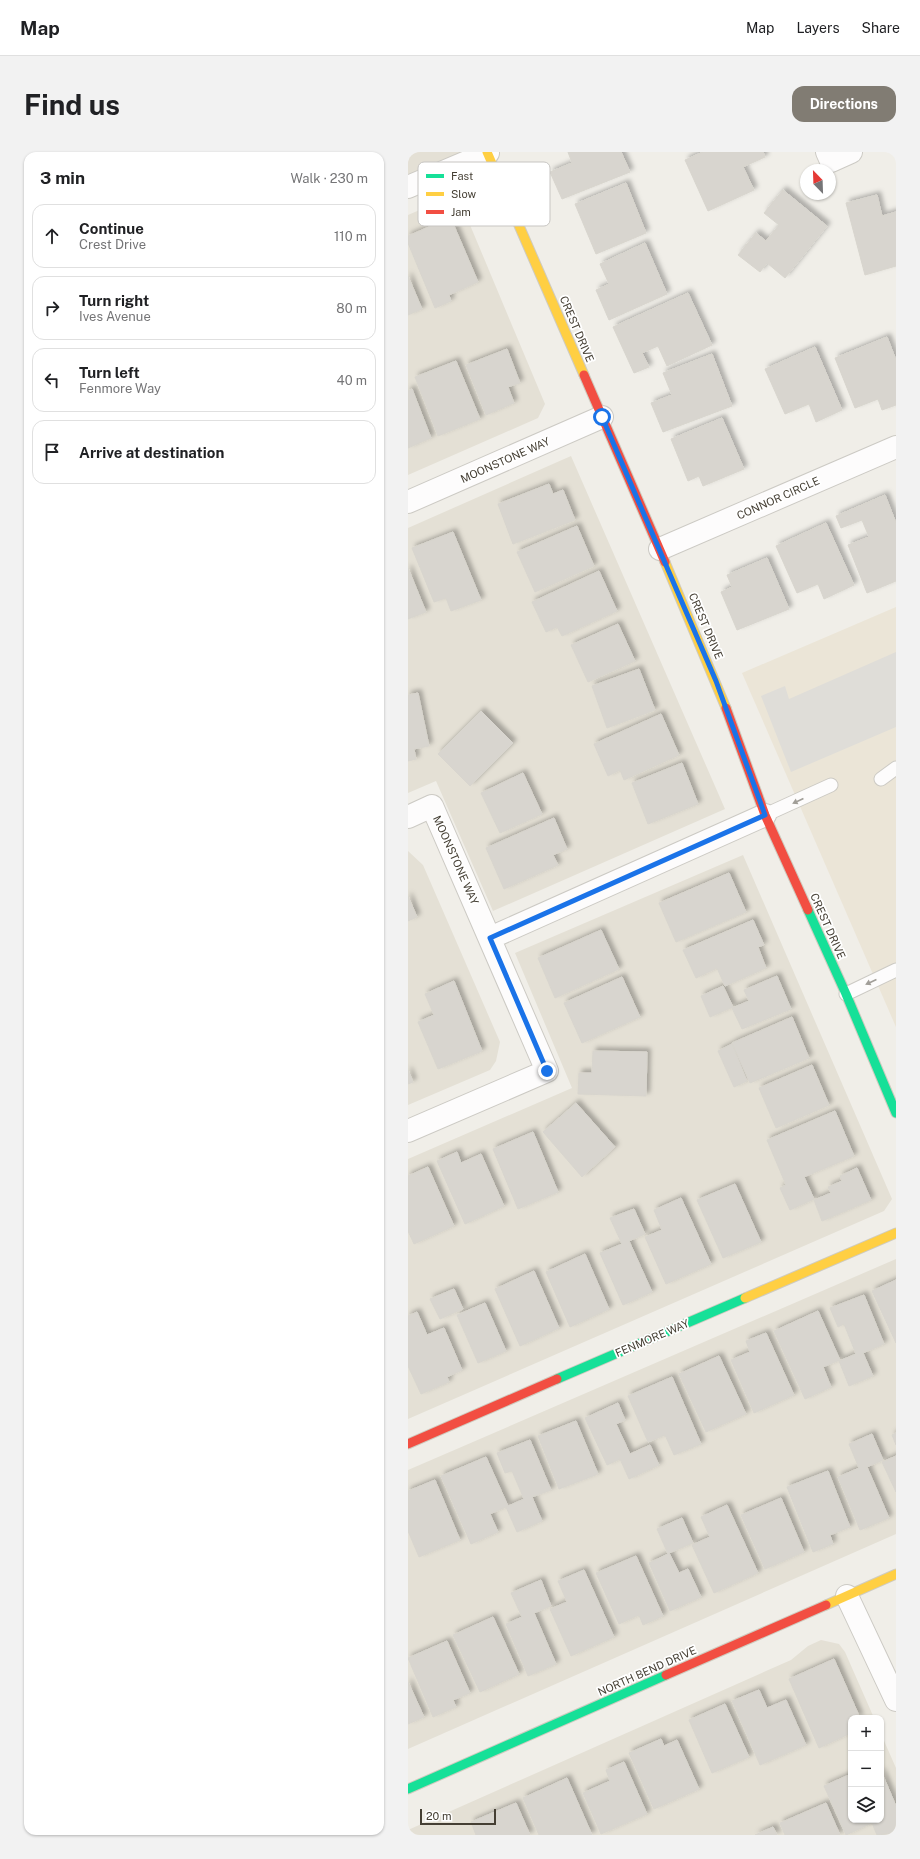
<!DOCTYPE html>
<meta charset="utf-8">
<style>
body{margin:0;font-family:"Public Sans",sans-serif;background:#f2f2f2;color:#202124}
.controls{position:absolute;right:12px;bottom:12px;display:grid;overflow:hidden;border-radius:8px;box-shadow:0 1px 3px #0004}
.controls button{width:36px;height:36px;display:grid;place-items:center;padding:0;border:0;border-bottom:1px solid #e0e0e0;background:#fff;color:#202124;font:20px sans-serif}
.compass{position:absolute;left:392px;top:12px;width:36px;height:36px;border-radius:50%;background:#fff;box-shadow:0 1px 3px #0004;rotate:337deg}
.scale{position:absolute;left:12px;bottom:10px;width:76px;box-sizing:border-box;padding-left:4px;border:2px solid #453f34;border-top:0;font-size:11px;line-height:14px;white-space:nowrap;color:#453f34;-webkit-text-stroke:3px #fff;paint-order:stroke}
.stop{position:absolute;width:12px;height:12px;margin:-9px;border:3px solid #1a73e8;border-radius:50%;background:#fff}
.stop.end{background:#1a73e8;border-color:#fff;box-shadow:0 1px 4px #0008}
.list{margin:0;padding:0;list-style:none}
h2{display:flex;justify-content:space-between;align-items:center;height:52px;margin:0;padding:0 16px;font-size:17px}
h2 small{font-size:13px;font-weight:400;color:#757577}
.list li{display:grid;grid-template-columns:26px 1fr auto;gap:12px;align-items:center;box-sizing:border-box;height:64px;margin:0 8px 8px;padding:0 8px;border:1px solid #e0e0e0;border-radius:12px}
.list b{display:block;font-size:15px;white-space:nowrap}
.list p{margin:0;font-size:13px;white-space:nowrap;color:#757577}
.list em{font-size:13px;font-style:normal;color:#757577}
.icon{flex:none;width:22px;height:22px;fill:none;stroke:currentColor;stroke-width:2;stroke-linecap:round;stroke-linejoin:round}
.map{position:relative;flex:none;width:488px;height:1683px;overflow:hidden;border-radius:12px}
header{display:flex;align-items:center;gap:24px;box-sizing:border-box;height:56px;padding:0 20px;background:#fff;border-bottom:1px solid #e0e0e0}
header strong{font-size:19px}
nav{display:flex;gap:22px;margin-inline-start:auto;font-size:14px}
.intro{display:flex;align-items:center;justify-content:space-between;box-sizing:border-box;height:96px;padding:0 24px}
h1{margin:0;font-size:28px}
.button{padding:10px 18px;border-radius:12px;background:#817c73;color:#fff;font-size:14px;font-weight:700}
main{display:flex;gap:24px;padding:0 24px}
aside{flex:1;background:#fff;border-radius:12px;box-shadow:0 1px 3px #0004}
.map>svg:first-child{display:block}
.residential{fill:#e4e0d5}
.education{fill:#ebe5d7}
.parking{fill:#dfddd8}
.building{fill:#d8d5cf;stroke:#d8d5ce;filter:url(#shadow)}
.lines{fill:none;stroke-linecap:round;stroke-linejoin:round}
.lane-casing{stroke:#cccac4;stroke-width:15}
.street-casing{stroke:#cccac4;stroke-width:24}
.fast-casing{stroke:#cfcbbf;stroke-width:11}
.slow-casing{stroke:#cfcbbf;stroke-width:11}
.jam-casing{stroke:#cfcbbf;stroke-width:11}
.lane{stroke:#fdfcfc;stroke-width:13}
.street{stroke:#fdfcfc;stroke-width:22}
.fast{stroke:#16e098;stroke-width:9}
.slow{stroke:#ffcf43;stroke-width:9}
.jam{stroke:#f24e42;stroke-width:9}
.oneway{fill:#a19e98}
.route{stroke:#1a73e8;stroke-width:5}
.labels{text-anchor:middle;stroke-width:3.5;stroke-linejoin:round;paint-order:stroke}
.street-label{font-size:11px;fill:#453f34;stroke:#fff}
.key{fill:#fff;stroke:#c7c5c2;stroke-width:1}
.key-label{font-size:11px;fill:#453f34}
</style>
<header>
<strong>Map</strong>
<nav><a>Map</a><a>Layers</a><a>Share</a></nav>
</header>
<div class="intro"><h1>Find us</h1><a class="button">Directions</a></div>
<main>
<aside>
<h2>3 min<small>Walk · 230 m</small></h2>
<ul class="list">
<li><svg class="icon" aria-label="ahead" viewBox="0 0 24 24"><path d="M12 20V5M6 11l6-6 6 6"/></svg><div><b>Continue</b><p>Crest Drive</p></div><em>110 m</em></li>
<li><svg class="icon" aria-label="right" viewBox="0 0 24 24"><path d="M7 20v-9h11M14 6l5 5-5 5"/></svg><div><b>Turn right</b><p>Ives Avenue</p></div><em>80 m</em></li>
<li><svg class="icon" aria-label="left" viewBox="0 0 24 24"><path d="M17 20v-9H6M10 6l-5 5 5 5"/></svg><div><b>Turn left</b><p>Fenmore Way</p></div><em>40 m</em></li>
<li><svg class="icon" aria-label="arrive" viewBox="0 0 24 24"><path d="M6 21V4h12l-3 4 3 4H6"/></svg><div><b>Arrive at destination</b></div></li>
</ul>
</aside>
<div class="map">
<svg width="488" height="1683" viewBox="0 0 488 1683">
<defs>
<filter id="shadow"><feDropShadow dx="3.5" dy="-3.5" stdDeviation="2" flood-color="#0004"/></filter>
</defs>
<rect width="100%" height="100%" fill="#f0eee8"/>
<path class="residential" d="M0,0H79L0,35Z
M37,47L52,49L137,252L130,266L0,323V63Z
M163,304L317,657L85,759L28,629L0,641V376Z
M0,699L15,713L92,890L88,909L82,918L0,953Z
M335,703L484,1047L476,1059L0,1267V1007L164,936L107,801Z
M488,1107V1382L0,1597V1318Z
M413,1488L431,1492L437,1500L466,1566H443V1668H473V1582L488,1616V1683H0V1678L383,1508L400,1494Z"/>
<path class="education" d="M488,455V875L334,521Z"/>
<path class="parking" d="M488,500V575L383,620L353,544L377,534L381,547Z"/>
<path class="building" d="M160,0H213L222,20L154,47L142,20L164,11Z
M295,0H355L357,5L335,15L346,38L300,59L277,8Z
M218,31L238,81L188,102L167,52Z
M375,38L419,74L377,126L359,111L352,120L330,103L348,81L358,89L371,73L356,61Z
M469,43L474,64L488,60V114L457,123L438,51Z
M41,62L70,130L41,143L43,149L27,156L0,91V84L23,74L21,71Z
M237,91L259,142L201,168L188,138L201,132L192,112Z
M0,124L14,157L0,163Z
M280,141L304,193L259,214L250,194L234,201L241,215L226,221L205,175Z
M479,185L488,208V253L474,258L470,247L447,256L427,206Z
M407,195L434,258L408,270L401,252L377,262L357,217Z
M99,197L112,231L100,235L106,251L78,263L58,213Z
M304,202L324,254L255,280L243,251L264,243L255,221Z
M48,209L72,267L30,284L7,225Z
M4,237L23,286L0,296V239Z
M314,266L336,317L295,334L291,324L280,329L263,287Z
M141,332L145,342L155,338L167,368L105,392L90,352Z
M477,343L488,371V429L459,441L440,393L461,385L454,368L433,376L428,364Z
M418,371L446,433L416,447L410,432L389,441L368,394Z
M169,374L186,414L127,440L109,400Z
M45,380L73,448L43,459L38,446L26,450L4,396Z
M359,406L381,457L329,478L313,440L324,435L319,423Z
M0,416L18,460L0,467Z
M191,419L209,459L154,484L149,475L138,480L124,450Z
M210,472L227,509L180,530L163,493Z
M231,517L247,558L199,576L184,534Z
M10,541L21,594L6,597L8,607L0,609V543Z
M73,559L105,591L62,634L30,602Z
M253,562L271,603L216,628L212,618L200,624L186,592Z
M274,611L290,652L240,672L224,631Z
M115,621L134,662L92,681L73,641Z
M146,666L159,697L145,703L150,713L96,737L78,696Z
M321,721L338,760L268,790L251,751Z
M0,744L9,765L0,769Z
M345,768L356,793L350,795L358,816L317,834L309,816L288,826L275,798Z
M193,778L211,817L147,846L130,806Z
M369,824L383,857L334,877L324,856L341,849L336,838Z
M214,825L232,865L174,891L156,851Z
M46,829L74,899L30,917L10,870L26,863L17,842Z
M315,834L325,855L302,865L293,844Z
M384,865L401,906L342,931L324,891Z
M324,892L339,929L326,935L310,899Z
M185,899L239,900L238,944L170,942L171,921H184Z
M404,913L421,953L368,976L351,936Z
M0,918L5,930L0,932Z
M168,951L207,995L174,1025L135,980Z
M427,959L446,1004L396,1025L406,1047L382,1058L372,1036L378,1033L359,988Z
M125,980L150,1040L110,1057L85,997Z
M49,1000L53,1011L73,1002L96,1054L57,1072L29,1009Z
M20,1015L46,1074L6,1092L0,1079V1024Z
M449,1016L463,1048L414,1069L406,1048L423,1041L420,1035L434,1029L432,1024Z
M327,1032L353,1090L315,1106L289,1048Z
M273,1046L303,1112L258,1132L237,1085L254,1078L246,1058Z
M226,1057L237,1082L221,1089L244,1140L215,1153L192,1101L214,1092L202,1066Z
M177,1102L201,1157L162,1175L138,1120Z
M126,1119L151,1176L112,1194L87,1137Z
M488,1128V1191L464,1139Z
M46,1137L55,1157L32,1167L22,1147Z
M456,1143L476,1192L455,1201L465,1224L441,1234L431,1209L448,1202L436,1172L430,1175L422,1156Z
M77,1151L98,1199L70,1211L49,1163Z
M410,1159L432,1208L415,1215L423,1235L397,1247L366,1179Z
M9,1160L19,1183L36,1176L54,1218L39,1225L41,1230L13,1242L0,1214V1164Z
M358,1181L386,1243L346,1261L323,1208L342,1200L338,1189Z
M311,1204L338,1262L298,1280L271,1222Z
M264,1225L293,1292L266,1303L257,1283L240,1290L220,1244Z
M210,1251L217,1268L208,1272L222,1302L242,1293L251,1313L221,1327L212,1307L199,1313L177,1266Z
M168,1269L190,1322L151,1337L130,1284Z
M488,1281V1293L484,1283Z
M464,1282L475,1308L459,1315L481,1366L452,1378L430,1325L451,1316L441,1292Z
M122,1288L143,1338L124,1345L134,1369L109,1380L98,1355L116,1347L104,1319L97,1321L89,1301Z
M488,1304V1340L474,1310Z
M78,1305L100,1354L82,1362L90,1380L63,1392L33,1324Z
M420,1319L442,1375L422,1383L425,1392L405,1400L379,1335Z
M27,1328L52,1388L11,1405L0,1379V1339Z
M373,1346L396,1400L357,1417L333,1363Z
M319,1353L350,1421L306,1441L284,1393L302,1385L293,1365Z
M274,1366L285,1391L261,1401L271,1421L280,1417L293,1445L262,1459L241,1411L260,1402L249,1377Z
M228,1404L255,1464L235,1473L231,1463L211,1472L188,1421Z
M176,1418L206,1485L163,1504L142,1457L159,1450L150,1429Z
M133,1428L143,1454L126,1461L148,1512L120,1524L98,1472L114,1465L103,1441Z
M85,1465L111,1522L72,1540L45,1483Z
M39,1489L62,1541L45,1548L48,1555L25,1565L0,1506Z
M426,1507L452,1566H443V1581L411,1596L381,1527Z
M0,1530L16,1565L0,1572Z
M351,1538L359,1556L378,1548L398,1593L352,1613L324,1549Z
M317,1552L341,1605L304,1621L281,1568Z
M253,1587L256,1594L269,1588L291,1637L246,1657L221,1601Z
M216,1610L239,1662L193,1682L175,1641L202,1629L198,1618Z
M473,1619L488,1654V1681L469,1683L464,1671L438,1683L416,1634L443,1622V1668H473Z
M159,1626L184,1683H131L115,1646Z
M108,1651L122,1683H68L63,1670Z
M418,1651L432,1683H377L372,1671Z
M365,1675L369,1683H347Z"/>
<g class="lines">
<defs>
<path id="lane" d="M473,627L488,616
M357,663L423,633
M438,842L488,818"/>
<path id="street" d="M419,0L423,9L443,0
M0,35L80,1
M0,350L194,265
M252,397L488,295
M0,665L24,654L139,919L0,979
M82,786L357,663
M439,1444L488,1548"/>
<path id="fast" d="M400,758L438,842L488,961
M149,1227L337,1146
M0,1637L258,1523"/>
<path id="slow" d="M79,0L176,223
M257,410L318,556
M337,1146L488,1081
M418,1453L488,1422"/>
<path id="jam" d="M176,223L257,410
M318,556L357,663L400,758
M0,1292L149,1227
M258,1523L418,1453"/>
</defs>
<use href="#lane" class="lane-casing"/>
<use href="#street" class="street-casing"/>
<use href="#fast" class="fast-casing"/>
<use href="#slow" class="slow-casing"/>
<use href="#jam" class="jam-casing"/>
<use href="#lane" class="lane"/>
<use href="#street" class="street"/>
<use href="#fast" class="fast"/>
<use href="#slow" class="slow"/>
<use href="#jam" class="jam"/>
</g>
<defs><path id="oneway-solid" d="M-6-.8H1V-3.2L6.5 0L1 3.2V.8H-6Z"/></defs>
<g class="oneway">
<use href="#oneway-solid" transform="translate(390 649) rotate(155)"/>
<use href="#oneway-solid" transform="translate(463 830) rotate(155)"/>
</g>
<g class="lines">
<path class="route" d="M139,919L82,786L357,663L308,529L194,265"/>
</g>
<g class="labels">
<g class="street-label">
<text transform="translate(169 177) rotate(67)" y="4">CREST DRIVE</text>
<text transform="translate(97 308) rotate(-24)" y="4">MOONSTONE WAY</text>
<text transform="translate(370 346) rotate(-24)" y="4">CONNOR CIRCLE</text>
<text transform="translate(298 474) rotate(67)" y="4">CREST DRIVE</text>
<text transform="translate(48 708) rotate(66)" y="4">MOONSTONE WAY</text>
<text transform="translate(420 774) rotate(66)" y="4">CREST DRIVE</text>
<text transform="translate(244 1186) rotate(-23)" y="4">FENMORE WAY</text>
<text transform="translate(239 1519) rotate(-24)" y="4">NORTH BEND DRIVE</text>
</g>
</g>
<rect x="10" y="10" width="132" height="64" rx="6" class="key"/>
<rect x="18" y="22" width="18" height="4" fill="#16e098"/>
<rect x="18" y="40" width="18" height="4" fill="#ffcf43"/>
<rect x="18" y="58" width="18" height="4" fill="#f24e42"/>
<g class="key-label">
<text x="43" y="28">Fast</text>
<text x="43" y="46">Slow</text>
<text x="43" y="64">Jam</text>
</g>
</svg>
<div class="controls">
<button>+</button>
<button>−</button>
<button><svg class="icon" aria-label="layers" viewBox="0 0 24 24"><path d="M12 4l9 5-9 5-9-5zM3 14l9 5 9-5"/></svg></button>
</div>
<svg class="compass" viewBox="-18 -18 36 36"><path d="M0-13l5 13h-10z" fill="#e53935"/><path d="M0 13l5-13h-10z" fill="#757577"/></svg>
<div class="scale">20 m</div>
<div class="stop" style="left:194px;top:265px"></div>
<div class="stop end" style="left:139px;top:919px"></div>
</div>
</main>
